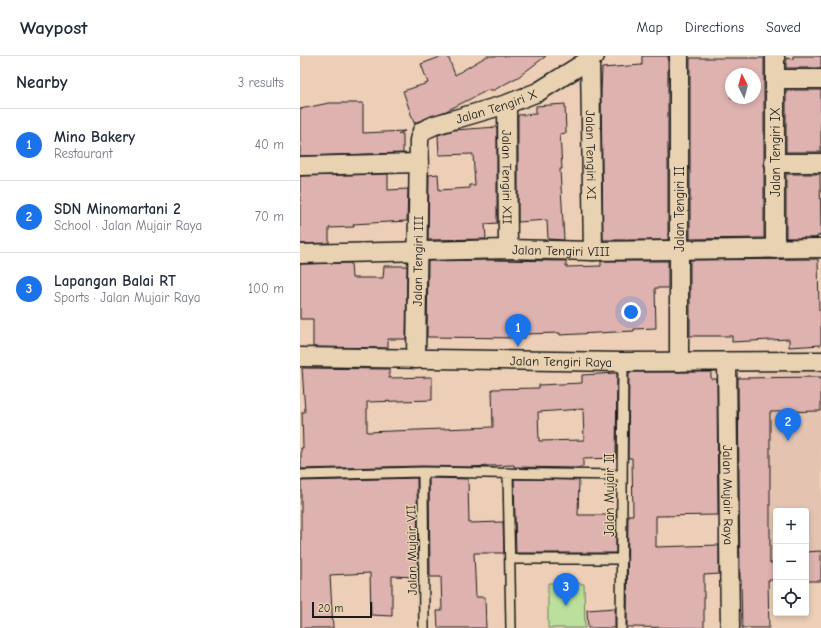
<!DOCTYPE html>
<meta charset="utf-8">
<style>
body{margin:0;font-family:"Comic Neue",sans-serif;background:#f6f6f7;color:#1f2937}
.controls{position:absolute;right:12px;bottom:12px;display:grid;overflow:hidden;border-radius:4px;box-shadow:0 2px 6px #0003}
.controls button{width:36px;height:36px;display:grid;place-items:center;padding:0;border:0;border-bottom:1px solid #e0e1e3;background:#fff;color:#1f2937;font:20px sans-serif}
.compass{position:absolute;left:425px;top:12px;width:36px;height:36px;border-radius:50%;background:#fff;box-shadow:0 2px 6px #0003;rotate:354deg}
.scale{position:absolute;left:12px;bottom:10px;width:60px;box-sizing:border-box;padding-left:4px;border:2px solid #1c1c1c;border-top:0;font-size:11px;line-height:14px;white-space:nowrap;color:#1c1c1c;-webkit-text-stroke:3px #e8d2b1;paint-order:stroke}
.you{position:absolute;left:331px;top:256px;width:14px;height:14px;margin:-10px;border:3px solid #fff;border-radius:50%;background:#1a73e8;box-shadow:0 0 0 6px #1a73e833}
.badge{display:grid;place-items:center;width:26px;height:26px;border-radius:50%;background:#1a73e8;color:#fff;font-size:13px;font-weight:700}
.pin{position:absolute;translate:-50% -33px;filter:drop-shadow(0 1px 2px #0008)}
.pin::after{content:'';position:absolute;top:21px;width:14px;height:12px;background:inherit;clip-path:polygon(0 0,100% 0,50% 100%)}
.list{margin:0;padding:0;list-style:none}
h2{display:flex;justify-content:space-between;align-items:center;height:52px;margin:0;padding:0 16px;font-size:17px}
h2 small{font-size:13px;font-weight:400;color:#747a83}
.list li{display:grid;grid-template-columns:26px 1fr auto;gap:12px;align-items:center;box-sizing:border-box;height:72px;padding:0 16px;border-top:1px solid #e0e1e3}
.list b{display:block;font-size:15px;white-space:nowrap}
.list p{margin:0;font-size:13px;white-space:nowrap;color:#747a83}
.list em{font-size:13px;font-style:normal;color:#747a83}
.icon{flex:none;width:22px;height:22px;fill:none;stroke:currentColor;stroke-width:2;stroke-linecap:round;stroke-linejoin:round}
.map{position:relative;flex:none;width:521px;height:572px;overflow:hidden}
header{display:flex;align-items:center;gap:24px;box-sizing:border-box;height:56px;padding:0 20px;background:#fff;border-bottom:1px solid #e0e1e3}
header strong{font-size:19px}
nav{display:flex;gap:22px;margin-inline-start:auto;font-size:14px}
main{display:flex}
aside{flex:1;background:#fff}
.map>svg:first-child{display:block}
.built{fill:#e4c3b1}
.green{fill:#bbe09b;stroke:#6c7e5c}
.building{fill:#ddb2af;stroke:#1c1c1c;fill-rule:evenodd}
.lines{fill:none;stroke-linecap:round;stroke-linejoin:round}
.lane-casing{stroke:#1c1c1c;stroke-width:12}
.street-casing{stroke:#1c1c1c;stroke-width:21}
.lane{stroke:#e8d2b1;stroke-width:9}
.street{stroke:#e8d2b1;stroke-width:18}
.labels{text-anchor:middle;stroke-width:3;stroke-linejoin:round;paint-order:stroke}
.street-label{font-size:13px;fill:#1c1c1c;stroke:#e8d2b1}
</style>
<header>
<strong>Waypost</strong>
<nav><a>Map</a><a>Directions</a><a>Saved</a></nav>
</header>
<main>
<aside>
<h2>Nearby<small>3 results</small></h2>
<ul class="list">
<li><span class="badge">1</span><div><b>Mino Bakery</b><p>Restaurant</p></div><em>40 m</em></li>
<li><span class="badge">2</span><div><b>SDN Minomartani 2</b><p>School · Jalan Mujair Raya</p></div><em>70 m</em></li>
<li><span class="badge">3</span><div><b>Lapangan Balai RT</b><p>Sports · Jalan Mujair Raya</p></div><em>100 m</em></li>
</ul>
</aside>
<div class="map">
<svg width="521" height="572" viewBox="0 0 521 572">
<rect width="100%" height="100%" fill="#eccfb6"/>
<filter id="ink" filterUnits="userSpaceOnUse"><feTurbulence type="fractalNoise" baseFrequency=".025" numOctaves="2"/><feDisplacementMap in="SourceGraphic" scale="8" xChannelSelector="R" yChannelSelector="G"/><feConvolveMatrix kernelMatrix="1 2 1 2 8 2 1 2 1" color-interpolation-filters="sRGB"/></filter>
<g filter="url(#ink)">
<path class="built" d="M521,313V495H506V455H476V495L454,496L456,314Z"/>
<path class="green" d="M248,527L284,528L285,572H248Z"/>
<path class="building" d="M143,0H148L155,19L187,0H246L218,21L194,34H188L146,55L114,67L103,35L128,27L121,8Z
M342,0H368V184H303L301,37L302,12L342,9Z
M493,0H521V12H486V2L493,3Z
M390,2H464V182L390,183ZM431,18H455V42H431Z
M486,34H521V96H486Z
M29,47H63V77L105,75L98,78H103V97L0,100V53Z
M265,48L266,77L260,78L262,113H260L264,184L248,183L247,164L218,166V59L236,58V50Z
M197,71V167L185,168L186,183L128,184L129,119L138,118L139,134L169,132V129H175L173,98L139,99L138,79L154,74Z
M88,118V134L108,133L107,165L53,168L54,171L29,172V187L0,188V120Z
M486,118H520L521,179L517,180V182H486Z
M518,203L519,254H521V289L489,291V283L432,286V280H390V204Z
M187,204L266,205V211L301,210V205H368V232H355L356,272L334,273V275L260,279V277L225,278V282L127,281L128,205Z
M51,207L52,222H83L84,210H107L106,283H88V292L13,291V263H0V208Z
M2,312L89,313V322L132,321V344L67,346V376L193,371L192,333L239,332V329L282,327V319L317,317L316,402L283,403V411L279,412L214,411V409L168,411L123,410L1,413V392H3L2,356H5ZM283,353L284,384L239,385L238,356Z
M329,316H411V323H417L418,459L356,460V491L419,489V518L404,519V572L327,571L328,459H333L332,402H328Z
M521,321V355L470,356V507H476V524H468L469,572H442L441,524H440L438,322Z
M117,422L118,521L92,520V560L71,559L70,517L30,519L33,572H1V425Z
M129,422L168,423L169,467L203,466L204,497H174L176,541H185L186,572H138L137,555H142L141,521H130Z
M214,423L279,424L278,459H316V497H216Z
M521,495V525H506V496Z
M315,552V572H288L287,554Z"/>
<g class="lines">
<defs>
<path id="lane" d="M123,416L124,572
M208,417L211,572
M0,419L123,416L322,419
M210,503H322
M321,572L323,306"/>
<g id="street">
<path id="s1" d="M290,4L293,195"/>
<path d="M475,23H521"/>
<path id="s2" d="M207,48L208,193"/>
<path d="M474,107H521"/>
<path d="M0,110L119,107"/>
<path d="M475,193V0"/>
<path id="s3" d="M0,198L208,193L293,195L521,192"/>
<path id="s4" d="M0,301L323,306L521,305"/>
<path id="s5" d="M116,303L119,84L122,75L135,69L207,48L238,36L295,0"/>
<path d="M379,306V0"/>
<path id="s6" d="M427,306L430,572"/>
</g>
</defs>
<use href="#lane" class="lane-casing"/>
<use href="#street" class="street-casing"/>
<use href="#lane" class="lane"/>
<use href="#street" class="street"/>
</g>
</g>
<g class="labels">
<g class="street-label">
<text dy="5" stroke="none"><textPath href="#s5" startOffset="307">Jalan Tengiri X</textPath></text>
<text transform="translate(475 96) rotate(-90)" y="5">Jalan Tengiri IX</text>
<text dy="5" stroke="none"><textPath href="#s1" startOffset="95">Jalan Tengiri XI</textPath></text>
<text dy="5" stroke="none"><textPath href="#s2" startOffset="73">Jalan Tengiri XII</textPath></text>
<text transform="translate(379 153) rotate(-90)" y="5">Jalan Tengiri II</text>
<text dy="5" stroke="none"><textPath href="#s3" startOffset="261">Jalan Tengiri VIII</textPath></text>
<text dy="5" stroke="none"><textPath href="#s5" startOffset="98">Jalan Tengiri III</textPath></text>
<text dy="5" stroke="none"><textPath href="#s4" startOffset="261">Jalan Tengiri Raya</textPath></text>
<text transform="translate(309 439) rotate(-90)" y="5">Jalan Mujair II</text>
<text dy="5" stroke="none"><textPath href="#s6" startOffset="133">Jalan Mujair Raya</textPath></text>
<text transform="translate(111 494) rotate(-91)" y="5">Jalan Mujair VII</text>
</g>
</g>
</svg>
<div class="controls">
<button>+</button>
<button>−</button>
<button><svg class="icon" aria-label="locate" viewBox="0 0 24 24"><circle cx="12" cy="12" r="6"/><path d="M12 2v4M12 18v4M2 12h4M18 12h4"/></svg></button>
</div>
<svg class="compass" viewBox="-18 -18 36 36"><path d="M0-13l5 13h-10z" fill="#e53935"/><path d="M0 13l5-13h-10z" fill="#747a83"/></svg>
<div class="scale">20 m</div>
<div class="you"></div>
<div class="pin badge" style="left:218px;top:291px">1</div>
<div class="pin badge" style="left:488px;top:385px">2</div>
<div class="pin badge" style="left:266px;top:550px">3</div>
</div>
</main>
